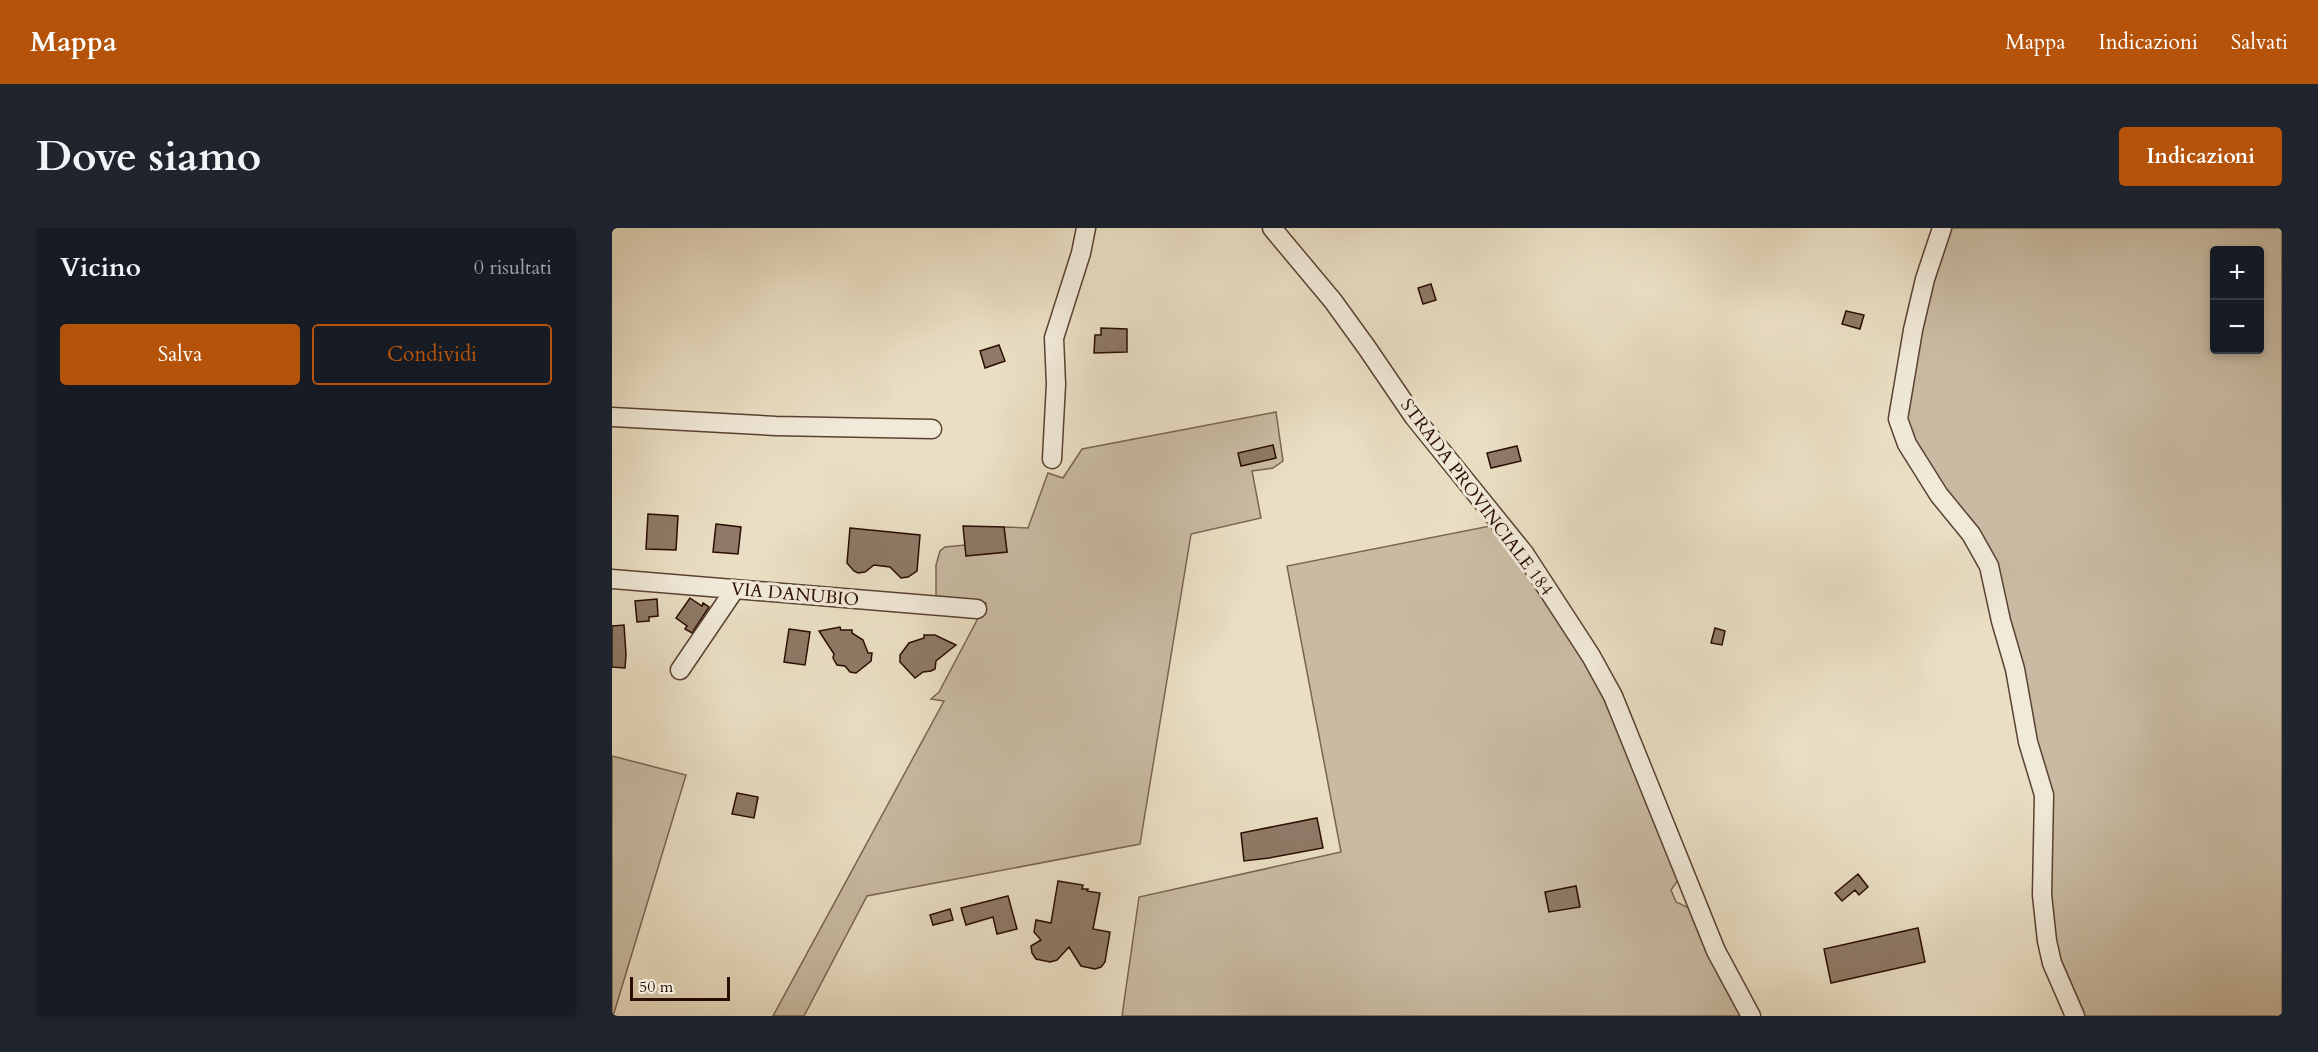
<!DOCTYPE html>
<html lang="it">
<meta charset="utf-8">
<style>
body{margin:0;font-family:Cardo,serif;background:#20242c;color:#f1f3f6}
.controls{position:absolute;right:18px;top:18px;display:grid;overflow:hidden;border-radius:6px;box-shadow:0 3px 9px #0003}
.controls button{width:54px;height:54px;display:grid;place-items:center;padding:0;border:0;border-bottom:2px solid #363941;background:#171b24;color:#f1f3f6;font:30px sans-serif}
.scale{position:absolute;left:18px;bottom:15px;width:100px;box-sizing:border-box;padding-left:6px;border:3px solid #2a0c02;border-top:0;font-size:16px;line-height:21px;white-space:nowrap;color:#2a0c02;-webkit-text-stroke:4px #f1ead9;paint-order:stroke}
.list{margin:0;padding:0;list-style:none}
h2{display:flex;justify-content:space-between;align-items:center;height:78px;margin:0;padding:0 24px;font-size:26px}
h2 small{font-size:20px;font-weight:400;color:#9ea1a6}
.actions{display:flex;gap:12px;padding:18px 24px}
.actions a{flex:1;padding:14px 0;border:2px solid #b45309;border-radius:6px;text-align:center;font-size:21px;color:#b45309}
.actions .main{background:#b45309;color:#fff}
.map{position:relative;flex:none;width:1670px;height:788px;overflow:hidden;border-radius:6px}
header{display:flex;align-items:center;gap:36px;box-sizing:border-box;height:84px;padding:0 30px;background:#b45309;color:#fff}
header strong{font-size:28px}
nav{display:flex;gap:33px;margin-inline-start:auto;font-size:21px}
.intro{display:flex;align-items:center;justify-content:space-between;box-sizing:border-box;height:144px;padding:0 36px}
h1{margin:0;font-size:42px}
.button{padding:15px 27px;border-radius:6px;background:#b45309;color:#fff;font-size:21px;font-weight:700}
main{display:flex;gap:36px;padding:0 36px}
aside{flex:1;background:#171b24;border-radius:6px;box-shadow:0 3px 9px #0003}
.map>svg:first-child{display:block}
.green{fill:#c9bba3;stroke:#7a6452;stroke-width:1.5;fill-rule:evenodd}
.building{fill:#8e7a67;stroke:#2a0c02;stroke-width:1.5}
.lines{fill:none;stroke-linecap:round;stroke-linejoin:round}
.minor-casing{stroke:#5a4132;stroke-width:21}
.minor{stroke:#f1ead9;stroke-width:18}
.labels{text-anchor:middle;stroke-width:6;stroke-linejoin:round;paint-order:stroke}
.street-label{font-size:18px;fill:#2a0c02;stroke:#f1ead9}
</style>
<header>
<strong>Mappa</strong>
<nav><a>Mappa</a><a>Indicazioni</a><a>Salvati</a></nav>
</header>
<div class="intro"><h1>Dove siamo</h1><a class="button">Indicazioni</a></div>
<main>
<aside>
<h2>Vicino<small>0 risultati</small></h2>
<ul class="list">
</ul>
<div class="actions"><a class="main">Salva</a><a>Condividi</a></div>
</aside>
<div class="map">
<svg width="1670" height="788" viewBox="0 0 1670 788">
<rect width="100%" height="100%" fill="#eadfc4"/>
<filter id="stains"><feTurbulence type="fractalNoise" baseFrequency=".00333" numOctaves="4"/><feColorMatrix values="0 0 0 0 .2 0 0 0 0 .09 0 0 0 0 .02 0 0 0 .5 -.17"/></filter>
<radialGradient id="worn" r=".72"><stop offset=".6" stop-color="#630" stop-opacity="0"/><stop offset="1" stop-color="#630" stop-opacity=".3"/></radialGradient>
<path class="green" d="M1336,0H1670V788H1469L1444,731L1438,700L1437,580L1379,330L1332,267L1292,196L1317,54ZM1602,22H1648V122H1602Z
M664,184L671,233L661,240L640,243L649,290L579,306L528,616L255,668L192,788H161L332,473L319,471L327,464L374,375L324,371V337L328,323L333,319L353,317L354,328L395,324L392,299L416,300L436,245L451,250L470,221Z
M883,297L986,451L1066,652L1059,662L1064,674L1077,680L1131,788H510L527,669L729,624L675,338Z
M0,528L74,547L2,785L0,784Z"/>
<path class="building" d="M819,56L824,72L811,76L806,60Z
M1234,83L1252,87L1248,101L1230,96Z
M489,100L515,101V124L482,125L483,107H489Z
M387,117L393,133L373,140L368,123Z
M661,217L664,230L629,238L626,225Z
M905,218L909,233L879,240L875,225Z
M36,286L66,288L64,322L34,321Z
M104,296L129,299L126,326L101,324Z
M351,298L392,299L395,324L354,328Z
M238,300L308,307L305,343L296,349L289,350L278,339L262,337L253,344L246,345L242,343L235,335Z
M78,370L90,378L91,375L97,379L80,405L73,401L75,398L64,390Z
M45,371L46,388L37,389V393L25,394L23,373Z
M12,397L14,427L13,440L0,439V398Z
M228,399L229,402H240V405L251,412L256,425H260L259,433L244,445L238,444L233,438L225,437L221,430L222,426L207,403Z
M1103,400L1113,403L1110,417L1099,415Z
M177,401L198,404L193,437L172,434Z
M312,407H323L344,417L324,433L323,441L319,443L311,444L303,450L288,434V427L297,415L312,410Z
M125,565L146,569L142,590L120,586Z
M705,590L711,620L657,630L632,633L629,605Z
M1246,646L1256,659L1247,667L1243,662L1230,673L1223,665Z
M446,653L471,657L470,661H476L475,663L488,665L481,701L498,704L493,734L489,739L483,741L469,738L457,719L445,732L438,734L424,731L420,725L419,718L429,712L422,704L424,692L439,695Z
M964,658L968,679L937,684L933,664Z
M396,668L405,701L385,706L381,689L354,697L349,680Z
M338,681L341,692L321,697L318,687Z
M1306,700L1313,734L1219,755L1212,721Z"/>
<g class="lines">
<defs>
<path id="minor" d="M660,0L721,73L755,120L802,189L912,325L979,428L1001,468L1104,723L1139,788
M1330,0L1313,51L1301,102L1286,191L1295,216L1327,267L1359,306L1377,338L1389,393L1403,441L1416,514L1432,567L1430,667L1435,713L1440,735L1463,788
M0,189L164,198L320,201
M440,231L444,156L442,110L469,25L474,0
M0,351L365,381
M68,442L123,361"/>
</defs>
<use href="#minor" class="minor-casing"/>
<use href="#minor" class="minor"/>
</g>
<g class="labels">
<g class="street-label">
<text transform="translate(865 269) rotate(53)" y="6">STRADA PROVINCIALE 184</text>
<text transform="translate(183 366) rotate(5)" y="6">VIA DANUBIO</text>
</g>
</g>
<rect width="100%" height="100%" filter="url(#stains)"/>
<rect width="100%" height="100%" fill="url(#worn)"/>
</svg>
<div class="controls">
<button>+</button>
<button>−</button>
</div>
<div class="scale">50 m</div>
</div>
</main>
